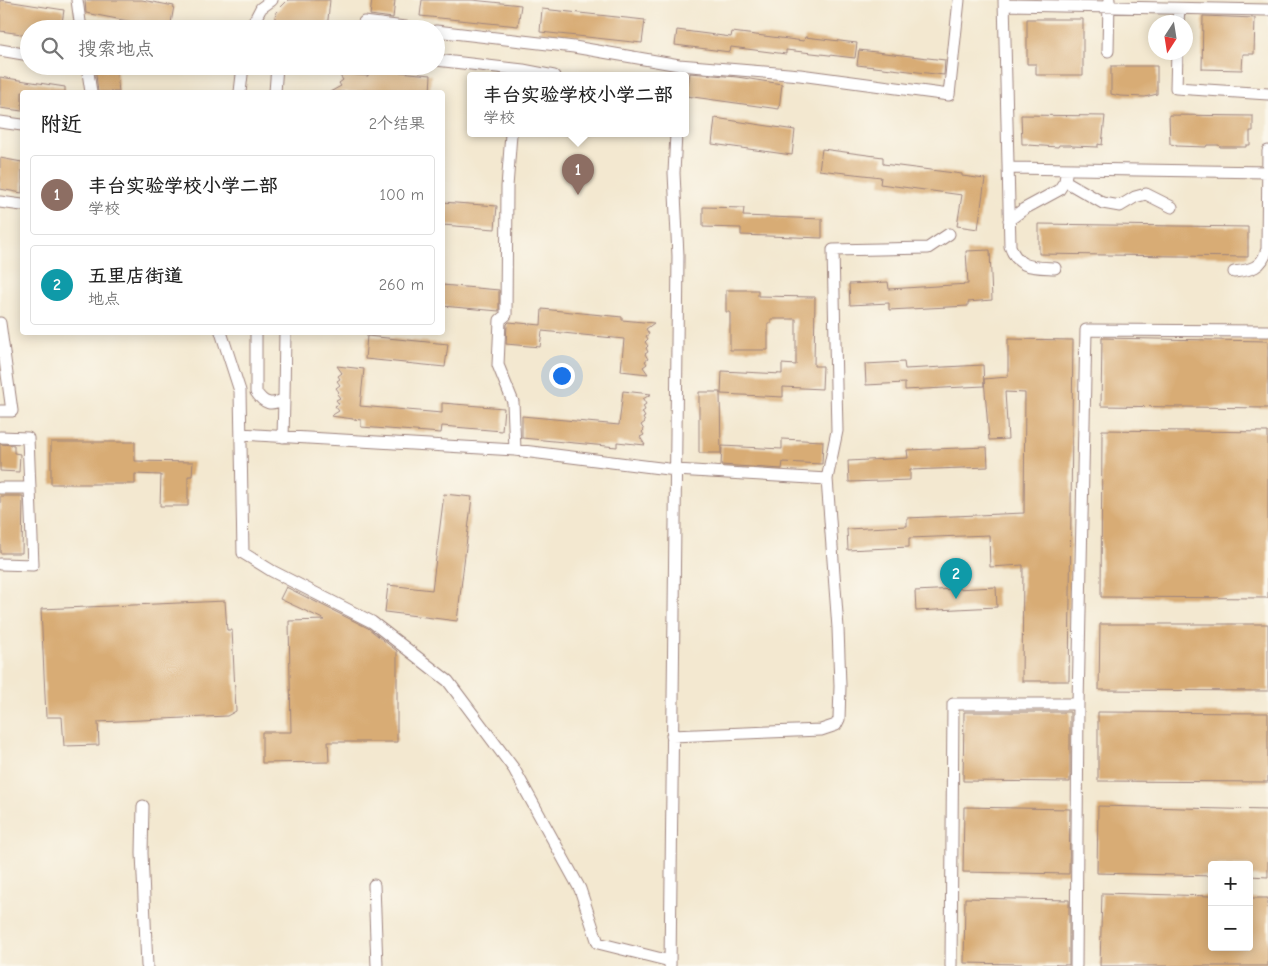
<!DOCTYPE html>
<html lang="zh">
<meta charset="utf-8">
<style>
body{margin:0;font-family:"Comic Neue","LXGW WenKai TC",sans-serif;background:#f2f2f2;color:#222}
.controls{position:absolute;right:15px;bottom:15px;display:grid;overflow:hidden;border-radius:5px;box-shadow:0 2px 12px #0003}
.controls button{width:45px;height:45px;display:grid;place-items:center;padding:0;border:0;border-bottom:1px solid #e0e0e0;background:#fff;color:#222;font:25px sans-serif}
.compass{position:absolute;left:1148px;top:15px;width:45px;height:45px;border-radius:50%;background:#fff;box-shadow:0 2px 12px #0003;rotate:192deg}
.you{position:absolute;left:561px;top:375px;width:18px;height:18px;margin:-12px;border:4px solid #fff;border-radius:50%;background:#1a73e8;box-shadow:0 0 0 8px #1a73e833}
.badge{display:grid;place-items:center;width:32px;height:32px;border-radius:50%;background:#1f6fb2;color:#fff;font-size:16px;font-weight:700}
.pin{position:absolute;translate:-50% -41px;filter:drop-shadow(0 1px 2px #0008)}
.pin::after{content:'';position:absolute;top:26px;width:18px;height:15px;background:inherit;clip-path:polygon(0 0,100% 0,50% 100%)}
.popup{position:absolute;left:467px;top:72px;width:222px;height:65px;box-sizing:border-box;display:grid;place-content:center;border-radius:5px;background:#fff;filter:drop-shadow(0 1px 4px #0005);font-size:16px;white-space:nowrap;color:#767676}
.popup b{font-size:19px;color:#222}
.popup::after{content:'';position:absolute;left:50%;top:100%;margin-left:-10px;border:10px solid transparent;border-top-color:#fff}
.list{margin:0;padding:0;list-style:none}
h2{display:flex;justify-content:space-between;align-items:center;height:65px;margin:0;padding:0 20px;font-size:21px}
h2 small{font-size:16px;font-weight:400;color:#767676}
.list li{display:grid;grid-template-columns:32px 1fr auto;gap:15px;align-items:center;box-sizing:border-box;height:80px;margin:0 10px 10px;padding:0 10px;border:1px solid #e0e0e0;border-radius:5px}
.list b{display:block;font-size:19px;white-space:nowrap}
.list p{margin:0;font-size:16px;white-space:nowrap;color:#767676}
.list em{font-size:16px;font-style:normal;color:#767676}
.icon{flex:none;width:28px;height:28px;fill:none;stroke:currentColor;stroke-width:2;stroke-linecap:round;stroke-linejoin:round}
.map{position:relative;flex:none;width:1268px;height:966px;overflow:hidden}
.search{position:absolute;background:#fff;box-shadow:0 2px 12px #0003;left:20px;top:20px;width:425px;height:55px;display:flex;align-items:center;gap:12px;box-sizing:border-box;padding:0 18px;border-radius:28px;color:#767676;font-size:19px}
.panel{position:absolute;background:#fff;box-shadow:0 2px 12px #0003;left:20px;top:90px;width:425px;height:245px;border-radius:5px}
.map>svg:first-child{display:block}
.building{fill:#d8ac75}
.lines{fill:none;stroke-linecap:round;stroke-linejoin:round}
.minor-casing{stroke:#9e847e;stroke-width:13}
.minor{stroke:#fff;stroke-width:11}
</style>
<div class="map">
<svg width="1268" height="966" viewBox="0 0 1268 966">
<rect width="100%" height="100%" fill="#fbf7ec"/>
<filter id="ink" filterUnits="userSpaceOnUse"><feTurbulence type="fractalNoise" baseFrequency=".02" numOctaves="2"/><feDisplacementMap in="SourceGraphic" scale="10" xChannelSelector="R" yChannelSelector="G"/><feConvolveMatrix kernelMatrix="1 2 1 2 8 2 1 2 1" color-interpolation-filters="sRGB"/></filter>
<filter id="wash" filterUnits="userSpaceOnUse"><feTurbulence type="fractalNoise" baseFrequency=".0096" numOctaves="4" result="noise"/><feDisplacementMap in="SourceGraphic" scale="20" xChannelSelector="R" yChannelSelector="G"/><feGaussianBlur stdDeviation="1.12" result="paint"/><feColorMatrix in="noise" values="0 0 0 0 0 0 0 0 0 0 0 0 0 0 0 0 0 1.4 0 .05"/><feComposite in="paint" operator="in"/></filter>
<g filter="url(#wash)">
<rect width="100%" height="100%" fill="#f3e8d0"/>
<g id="blocks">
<path class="building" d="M0,0L64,10L61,29H29V35L0,31Z
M85,0H142L174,6L170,29L86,13Z
M288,0H330L327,29H273L276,12Z
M372,0H395L393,18L370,15Z
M422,0H472L521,5L518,26L420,16Z
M542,9L645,20L642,43L540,32Z
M1203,16L1255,18L1254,54H1243L1242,70L1202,69Z
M1027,19H1083V75H1036V64H1027Z
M677,30L731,37L732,32L804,41L805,37L857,43L855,58L786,50V54L731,47L730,52L675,45Z
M859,50L945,60L944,75L857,65Z
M95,66H116L119,92H98Z
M1111,66H1157V94L1145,97L1120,96L1111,94Z
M368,69L431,75L430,92H388L363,90V92H330L341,86L339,83L343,80L338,73L368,76Z
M690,73L737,77L782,84L779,109L686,96Z
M0,77L65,87V92H22V111L0,108Z
M1021,115L1105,116L1102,145L1098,144V147L1072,146L1071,145H1059L1058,147L1028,145V144H1022Z
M1169,115L1253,116V131H1250V145H1246V147H1220L1219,145H1207L1206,147L1176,146V145L1170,144Z
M715,118L795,130L792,155L712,144Z
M822,149L883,157V164L962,174V176L985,179L978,229L957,226L962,195L880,184L881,177L819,170Z
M0,158L22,162V193L0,189Z
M442,202L497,206L495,229L442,225Z
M703,207L744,208L743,216L822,219V238L741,235V228L703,227Z
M1039,224L1248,227V257L1039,254Z
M990,250L992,300L968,302V306L889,310V303L850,305L849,284L888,282L889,289L968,284L966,251Z
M442,285L499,290V311L442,306Z
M726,290H758V296L815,297L814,366H823L822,389L783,387V397L721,394L722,371L782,374V364L796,365V319H771V323H768V350H730V312H726Z
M542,309L622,317V320L654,323L646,329L649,334L646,336L648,339L645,342L648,346L646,348L648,352L645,354L648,359L645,361L647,364L643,367L648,374L621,371L624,339L542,331L540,347L506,344L507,324L509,322L541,325Z
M367,336L448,344L445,367L365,359Z
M1102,338L1268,341V408L1101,406Z
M1008,339L1073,340L1069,681H1022L1023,565L990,567L989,535L909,538V547L848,550L847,529L907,526V518L1024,513L1025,393L1005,392L1008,439L989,440L984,379L1008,377Z
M904,362L905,369L983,365L984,386L905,390V383L866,385L865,364Z
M337,366L364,369L360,406L442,413V403L504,408L502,431L442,426L441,433L361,427V420L331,416L339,411L335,406L339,404L336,400L340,398L337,394L339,392L336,388L340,385L337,381L340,379L338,376L342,373Z
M623,391L651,394L643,399L646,404L643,406L645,410L642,412L645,417L643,418L645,422L641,425L644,430L642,432L644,435L640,437L645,445L617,442V447L522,438V416L619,425Z
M699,392H720L721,453H699Z
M1102,430L1268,432V598L1101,597Z
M782,439L823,441L822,464L783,462L782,469L721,465L722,446L782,449Z
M51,442H135V461L193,462L192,476H188V506H160L161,475L135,474V484H51Z
M0,444L14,445V453L20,454L19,472L0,471Z
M987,447L988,467L910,470V480L849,482L848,461L908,458L907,450Z
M444,494L472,497L457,621L385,612L388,585L432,590Z
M0,496H23L22,553H0Z
M286,587L368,628L397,651V742H328L329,762L262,763V732H291L289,621L325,620L280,599Z
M996,587L997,607L916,611L915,591Z
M225,601L227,630H232L236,711L227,716L98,722L99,745L64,746L62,717H46L41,609Z
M1100,624H1268V691L1099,690Z
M964,712H1070V782L963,781Z
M1098,712L1268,713V782L1098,781Z
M1098,806L1268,810V877L1249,876V865H1212V876L1097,873Z
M964,807L1070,809L1069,874L963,872Z
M1102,893L1212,896V947H1249V898H1268V966H1100Z
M965,898L1069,900V965L964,963Z"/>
</g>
</g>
<g filter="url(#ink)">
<use href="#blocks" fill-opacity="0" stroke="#9e847e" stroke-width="1"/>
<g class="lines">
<defs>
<path id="minor" d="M77,0L81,29
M1004,0L1010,246C1018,269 1033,267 1055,268
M1004,5L1268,10
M364,22L421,29
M1178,22L1179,9
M250,29L261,8L272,0
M436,31L574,47L679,65L800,75L949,95L959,0
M0,50L29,55
M1108,51L1109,0
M1177,52L1176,88L1268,94
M436,60L523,70
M87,66L91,92
M519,75L523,70L554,76
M240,92L243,66
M275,92L277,66
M0,122L22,125
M511,134L507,187L506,315L500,320L498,365L513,402L515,450
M1008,168L1268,172
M1065,181L1103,203L1120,206L1135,197L1146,194L1172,207
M0,202L22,205
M1009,220L1024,209L1059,190L1065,181L1066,174
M1234,272C1251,270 1262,268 1267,249L1268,151
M0,323L12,411H0
M221,332L240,391L243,553L272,571L372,622L448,681L514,769L580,889L598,943L670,961
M256,332V392C264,404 271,406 284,399L285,332
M241,434L515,450L676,470L827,479
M0,437L28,438L33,565L0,564
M283,437L284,399
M0,488H30
M672,736L821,730L836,725L839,719L840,686L838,628L827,479L837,431L833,250L928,248L949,234
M143,806L142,853L147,966
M374,885L377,966
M670,966L678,256L674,173L676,134
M951,966L953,704H1078
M1076,966L1078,704L1086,330L1268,331"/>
</defs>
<use href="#minor" class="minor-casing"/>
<use href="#minor" class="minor"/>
</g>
</g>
</svg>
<div class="controls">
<button>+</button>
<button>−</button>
</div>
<svg class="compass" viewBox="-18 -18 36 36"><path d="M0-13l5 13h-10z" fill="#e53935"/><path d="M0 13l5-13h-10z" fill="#767676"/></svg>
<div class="you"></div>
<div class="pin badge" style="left:578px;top:195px;background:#8d6e63">1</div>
<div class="popup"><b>丰台实验学校小学二部</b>学校</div>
<div class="pin badge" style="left:956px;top:599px;background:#0f9aa8">2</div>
<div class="search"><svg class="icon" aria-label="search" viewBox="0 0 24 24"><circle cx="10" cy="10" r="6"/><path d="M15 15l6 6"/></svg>搜索地点</div>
<section class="panel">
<h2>附近<small>2个结果</small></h2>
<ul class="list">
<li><span class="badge" style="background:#8d6e63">1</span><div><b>丰台实验学校小学二部</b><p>学校</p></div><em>100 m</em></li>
<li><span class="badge" style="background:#0f9aa8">2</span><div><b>五里店街道</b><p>地点</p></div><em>260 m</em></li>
</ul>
</section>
</div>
